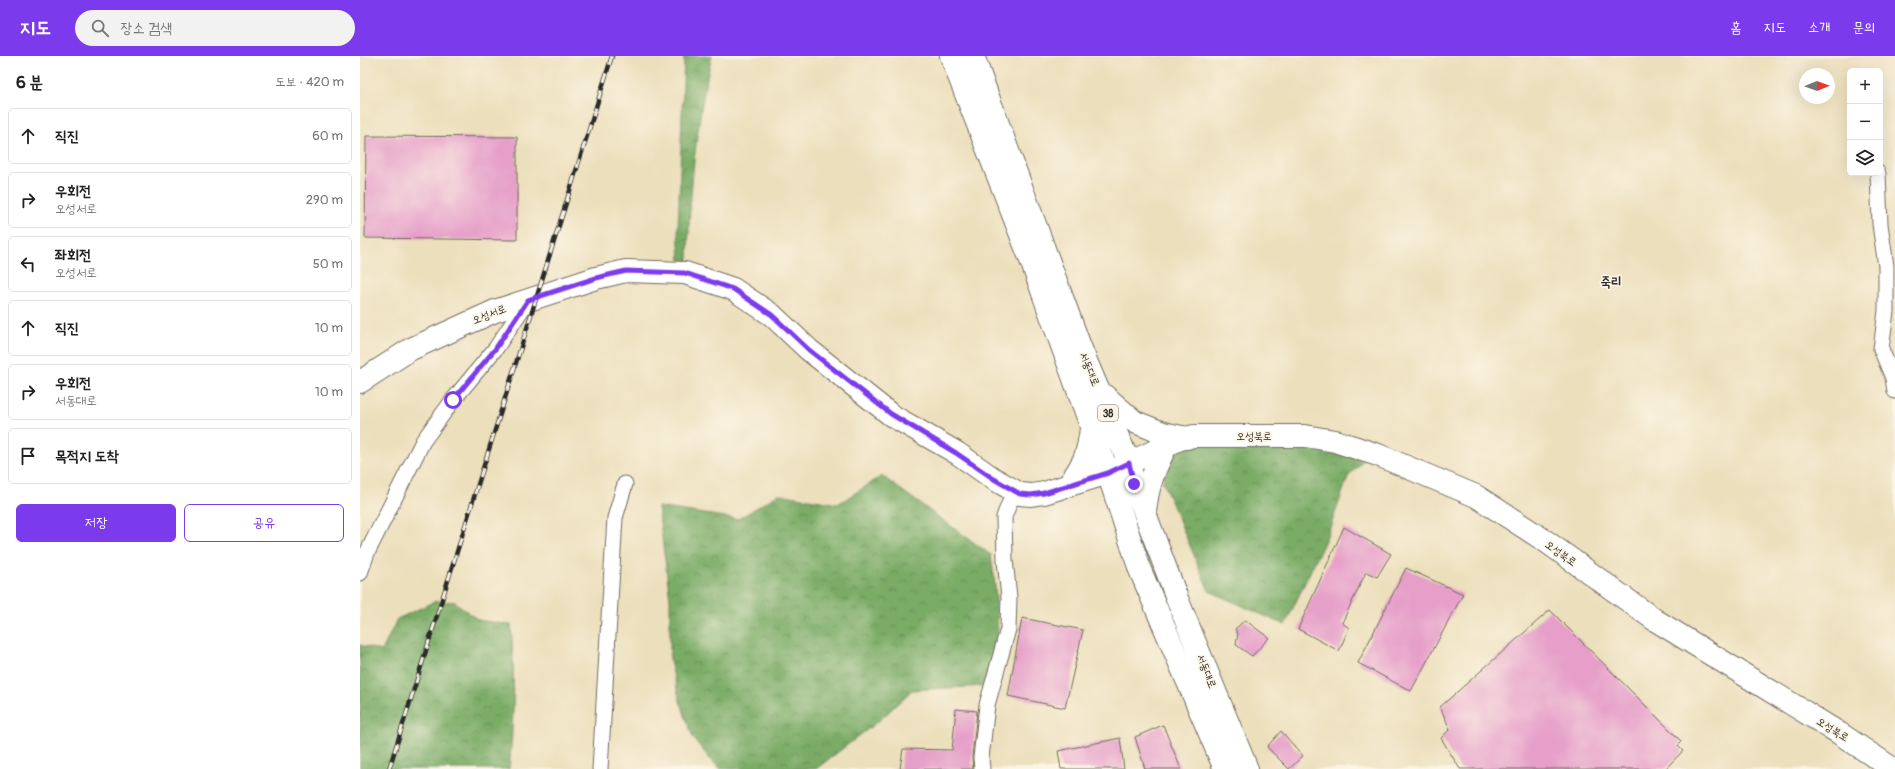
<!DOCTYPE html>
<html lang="ko">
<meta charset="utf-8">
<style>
body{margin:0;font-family:Pangolin,"Poor Story",sans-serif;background:#f2f2f2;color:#222}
.controls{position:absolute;right:12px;top:12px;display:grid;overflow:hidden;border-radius:6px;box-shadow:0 4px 16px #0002}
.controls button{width:36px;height:36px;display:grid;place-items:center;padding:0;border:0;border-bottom:1px solid #e0e0e0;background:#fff;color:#222;font:20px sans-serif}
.compass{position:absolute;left:1439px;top:12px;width:36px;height:36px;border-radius:50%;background:#fff;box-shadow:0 4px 16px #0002;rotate:89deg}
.stop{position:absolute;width:12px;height:12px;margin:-9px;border:3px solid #7c3aed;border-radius:50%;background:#fff}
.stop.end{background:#7c3aed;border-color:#fff;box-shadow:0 1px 4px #0008}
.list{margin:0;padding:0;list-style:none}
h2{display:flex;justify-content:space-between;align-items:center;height:52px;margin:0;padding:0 16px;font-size:17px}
h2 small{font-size:13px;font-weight:400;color:#767676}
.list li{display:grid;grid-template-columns:26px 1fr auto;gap:12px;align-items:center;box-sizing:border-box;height:56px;margin:0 8px 8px;padding:0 8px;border:1px solid #e0e0e0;border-radius:6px}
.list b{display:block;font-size:15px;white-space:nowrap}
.list p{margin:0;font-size:13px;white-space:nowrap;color:#767676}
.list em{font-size:13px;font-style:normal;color:#767676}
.actions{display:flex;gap:8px;padding:12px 16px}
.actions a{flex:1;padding:9px 0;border:1px solid #7c3aed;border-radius:6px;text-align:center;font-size:14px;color:#7c3aed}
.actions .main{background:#7c3aed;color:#fff}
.icon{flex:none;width:22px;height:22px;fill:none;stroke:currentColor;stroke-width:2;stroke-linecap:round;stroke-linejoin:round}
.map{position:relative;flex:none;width:1535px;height:713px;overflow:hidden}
header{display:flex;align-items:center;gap:24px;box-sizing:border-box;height:56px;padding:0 20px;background:#7c3aed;color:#fff}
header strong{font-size:19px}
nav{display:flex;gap:22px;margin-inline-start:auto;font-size:14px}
.search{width:280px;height:36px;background:#f2f2f2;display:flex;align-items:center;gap:10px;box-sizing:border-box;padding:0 14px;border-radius:22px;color:#767676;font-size:15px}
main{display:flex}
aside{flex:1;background:#fff}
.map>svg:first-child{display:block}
.forest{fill:url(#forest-crowns);stroke:#526c48}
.building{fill:#e69fc9}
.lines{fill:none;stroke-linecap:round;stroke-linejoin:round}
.street-casing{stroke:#6f6a5e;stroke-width:17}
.secondary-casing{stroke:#6f6a5e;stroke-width:24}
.primary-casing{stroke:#6f6a5e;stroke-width:24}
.street{stroke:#fff;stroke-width:15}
.secondary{stroke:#fff;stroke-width:22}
.primary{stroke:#fff;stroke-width:22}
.rail-casing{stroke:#2b2b2b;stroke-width:4.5}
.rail{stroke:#fcf5e5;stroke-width:3;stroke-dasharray:9;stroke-linecap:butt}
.route{stroke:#7c3aed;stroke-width:5}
.labels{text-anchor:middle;stroke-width:3.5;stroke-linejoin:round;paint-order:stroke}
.shield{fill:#fcf5e5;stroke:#6a6863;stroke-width:1}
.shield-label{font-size:10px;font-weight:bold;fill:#2b2b2b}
.street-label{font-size:11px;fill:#2b2b2b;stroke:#fcf5e5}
.quarter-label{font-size:13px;font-weight:bold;fill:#2b2b2b;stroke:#fcf5e5}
</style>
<header>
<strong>지도</strong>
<div class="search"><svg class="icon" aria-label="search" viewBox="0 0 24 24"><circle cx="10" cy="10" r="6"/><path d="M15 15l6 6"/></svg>장소 검색</div>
<nav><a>홈</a><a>지도</a><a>소개</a><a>문의</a></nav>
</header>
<main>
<aside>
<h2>6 분<small>도보 · 420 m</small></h2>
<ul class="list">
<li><svg class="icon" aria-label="ahead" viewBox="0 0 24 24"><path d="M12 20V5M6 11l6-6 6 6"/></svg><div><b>직진</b></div><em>60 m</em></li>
<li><svg class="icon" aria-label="right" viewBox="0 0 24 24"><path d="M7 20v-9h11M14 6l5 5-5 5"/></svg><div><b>우회전</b><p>오성서로</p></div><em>290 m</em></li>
<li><svg class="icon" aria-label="left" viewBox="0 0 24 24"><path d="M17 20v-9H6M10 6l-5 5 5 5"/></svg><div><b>좌회전</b><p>오성서로</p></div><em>50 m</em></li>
<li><svg class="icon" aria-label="ahead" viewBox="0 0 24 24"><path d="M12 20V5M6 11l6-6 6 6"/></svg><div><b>직진</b></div><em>10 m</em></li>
<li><svg class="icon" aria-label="right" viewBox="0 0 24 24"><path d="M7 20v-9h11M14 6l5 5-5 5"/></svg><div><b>우회전</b><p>서동대로</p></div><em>10 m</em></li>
<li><svg class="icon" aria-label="arrive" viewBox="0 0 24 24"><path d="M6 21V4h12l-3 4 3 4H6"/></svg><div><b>목적지 도착</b></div></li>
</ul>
<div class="actions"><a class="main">저장</a><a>공유</a></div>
</aside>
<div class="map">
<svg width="1535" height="713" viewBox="0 0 1535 713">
<defs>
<pattern id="forest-crowns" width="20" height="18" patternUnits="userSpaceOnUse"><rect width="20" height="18" fill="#7aac66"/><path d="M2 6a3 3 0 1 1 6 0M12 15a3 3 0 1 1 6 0" fill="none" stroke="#648c54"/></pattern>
</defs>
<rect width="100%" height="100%" fill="#fcf5e5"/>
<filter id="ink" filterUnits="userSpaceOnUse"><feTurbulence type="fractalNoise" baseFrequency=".025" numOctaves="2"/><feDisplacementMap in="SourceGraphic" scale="8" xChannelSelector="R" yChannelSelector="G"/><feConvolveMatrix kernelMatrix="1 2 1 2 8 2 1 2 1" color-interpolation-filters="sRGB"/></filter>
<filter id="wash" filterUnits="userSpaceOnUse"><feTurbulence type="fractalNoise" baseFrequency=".012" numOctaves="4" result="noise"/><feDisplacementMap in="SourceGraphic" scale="16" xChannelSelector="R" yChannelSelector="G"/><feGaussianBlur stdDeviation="0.9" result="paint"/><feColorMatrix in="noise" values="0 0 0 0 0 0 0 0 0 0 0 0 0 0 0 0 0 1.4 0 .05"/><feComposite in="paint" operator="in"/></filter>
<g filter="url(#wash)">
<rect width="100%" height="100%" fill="#ecdfbc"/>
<path class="forest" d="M324,0H352C336,66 329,138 328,206L320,204L318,173Z
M831,387L968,391L1003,404L988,421L967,480L925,569L849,535L803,426C806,402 809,398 831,387Z
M522,420L631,499L635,530L638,574L625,630L552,634L521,663L456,713H361L350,703L333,682L320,645L310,605V543L298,451L378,463L419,438L478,448Z
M76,545L95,546L118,564L151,569C155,617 154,665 149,713H0V589L22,595L37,563Z"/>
<g id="blocks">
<path class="building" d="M6,80L157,81V184L5,182Z
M984,471L1031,498L1017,521L1006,516L982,567L989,572L979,595L938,573Z
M1046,512L1103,538L1051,635L998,607Z
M1190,554L1321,685L1318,690L1323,695L1305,713H1100L1081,682L1090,673L1080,651Z
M662,562L723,574L705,652L648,640Z
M885,564L909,582L892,600L876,589L878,578L875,573Z
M596,653L617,655L612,701L613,713H540L543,693L592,694Z
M803,669L821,713H785L775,681Z
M921,675L943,700L929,713L907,691Z
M760,682L764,713H701L698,695Z"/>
</g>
</g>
<g filter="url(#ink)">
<use href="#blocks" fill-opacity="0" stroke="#6f6a5e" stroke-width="1"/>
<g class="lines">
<defs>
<path id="street" d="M1518,117L1520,168L1526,210V255L1521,293L1533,322L1535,335
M0,517L7,497L63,385L93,344L136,292L168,244
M240,713L255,462L265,428
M622,713L621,702L627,649L648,573L649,541L645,504L644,461L654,435"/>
<path id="secondary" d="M0,326L51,293L135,255L236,222L266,215L325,217L373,233L412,259L449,294L531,359L597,397L634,423L660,438L671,439L684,437L748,417L820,383L834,380H945L975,385L1018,399L1116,440L1187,486L1295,564L1479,677L1533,713
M738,334L775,366L803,377L827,382
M708,430C724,406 728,400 731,372
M785,457C787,431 795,411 807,389"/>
<path id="primary" d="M591,0L672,207L748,417L780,514L865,713
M613,0L721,293L769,407L774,428L818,545L887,713"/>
</defs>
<use href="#street" class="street-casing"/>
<use href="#secondary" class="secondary-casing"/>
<use href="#primary" class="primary-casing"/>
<use href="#street" class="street"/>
<use href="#secondary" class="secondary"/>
<use href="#primary" class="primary"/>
<defs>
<path id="rail" d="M29,713L252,0"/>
</defs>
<use href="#rail" class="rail-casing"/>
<use href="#rail" class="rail"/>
</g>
</g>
<g class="lines" filter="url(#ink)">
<path class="route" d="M93,344L136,292L168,244L236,222L266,215L325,217L373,233L412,259L449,294L531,358L596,397L634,423L660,438L671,439L684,437L748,417L769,407L774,428"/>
</g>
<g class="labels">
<rect class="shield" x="738" y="349" width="20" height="16" rx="3"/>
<g class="shield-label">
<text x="748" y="361">38</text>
</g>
<g class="street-label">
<text transform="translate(129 258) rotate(-22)" y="4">오성서로</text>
<text transform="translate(730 313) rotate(67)" y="4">서동대로</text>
<text x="894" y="384">오성북로</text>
<text transform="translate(1201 497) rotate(35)" y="4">오성북로</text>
<text transform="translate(847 615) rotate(68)" y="4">서동대로</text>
<text transform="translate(1473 673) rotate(32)" y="4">오성북로</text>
</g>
<g class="quarter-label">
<text x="1251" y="230">죽리</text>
</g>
</g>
</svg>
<div class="controls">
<button>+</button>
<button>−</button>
<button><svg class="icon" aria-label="layers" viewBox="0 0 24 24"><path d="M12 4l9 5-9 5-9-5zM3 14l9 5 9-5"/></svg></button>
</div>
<svg class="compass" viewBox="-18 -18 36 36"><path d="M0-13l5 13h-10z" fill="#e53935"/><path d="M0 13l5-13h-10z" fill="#767676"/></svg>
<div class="stop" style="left:93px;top:344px"></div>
<div class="stop end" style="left:774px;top:428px"></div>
</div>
</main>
